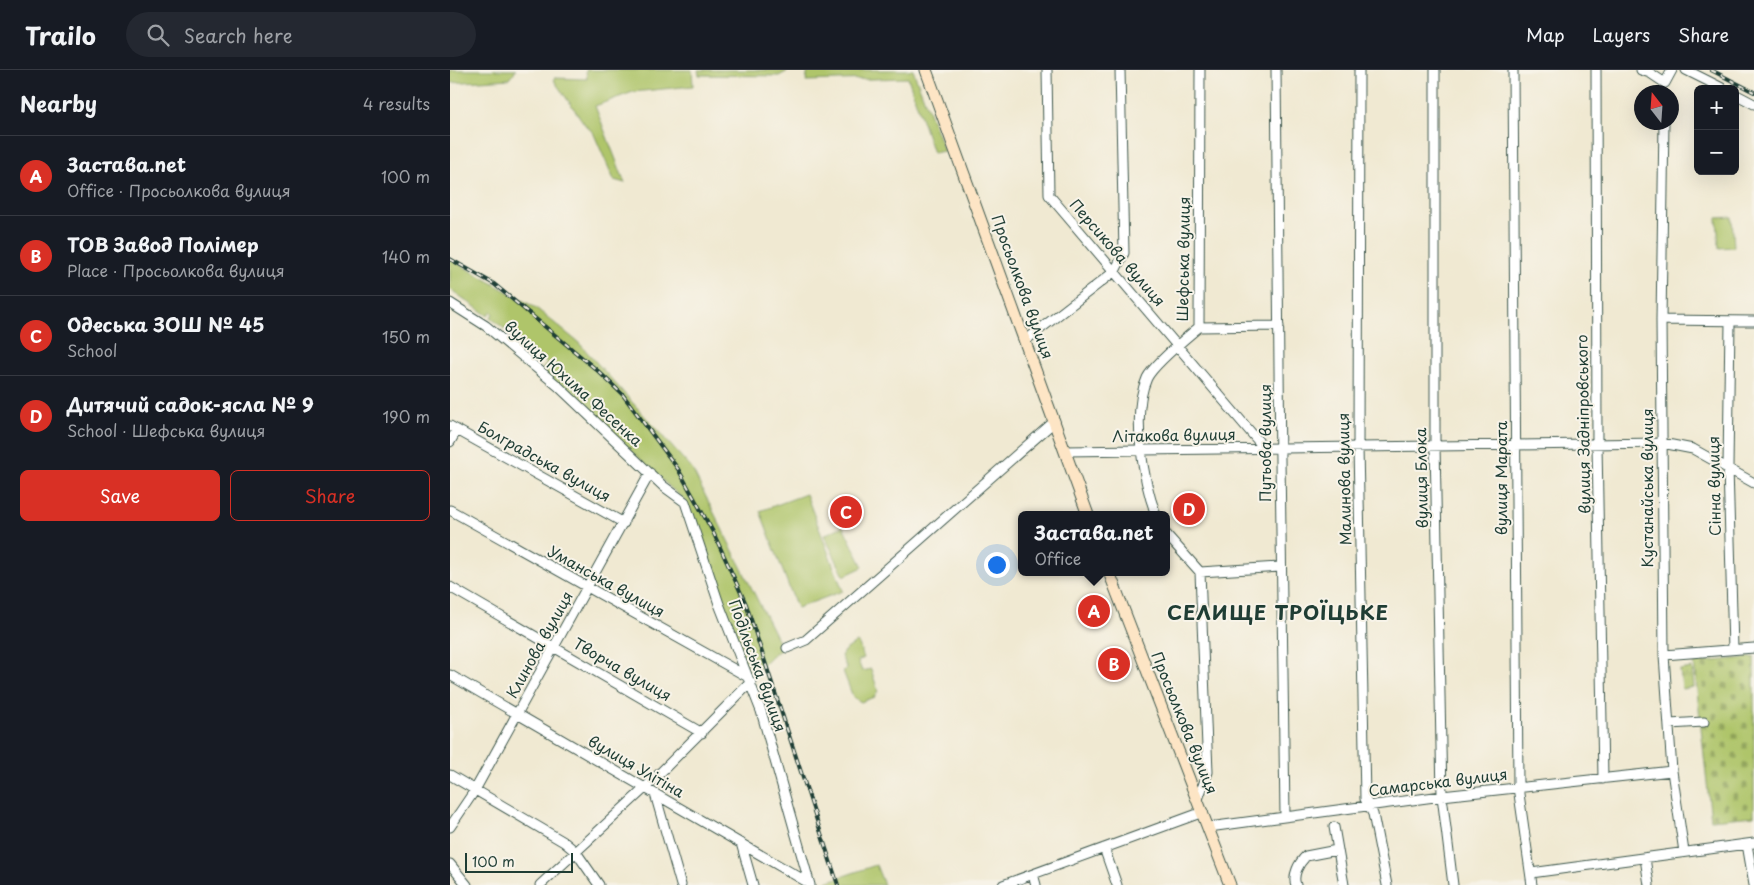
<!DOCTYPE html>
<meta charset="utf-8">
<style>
body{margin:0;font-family:"Playpen Sans",sans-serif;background:#242831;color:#f1f3f6}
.controls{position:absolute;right:15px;top:15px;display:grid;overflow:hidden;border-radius:8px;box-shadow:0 5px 20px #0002}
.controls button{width:45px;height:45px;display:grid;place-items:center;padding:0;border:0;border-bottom:1px solid #363941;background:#171b24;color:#f1f3f6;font:25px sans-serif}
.compass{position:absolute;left:1184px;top:15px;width:45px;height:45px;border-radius:50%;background:#171b24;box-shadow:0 5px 20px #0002;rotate:343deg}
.scale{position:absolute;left:15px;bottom:12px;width:108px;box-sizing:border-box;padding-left:5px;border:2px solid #1f3d34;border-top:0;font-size:14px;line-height:18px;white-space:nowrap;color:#1f3d34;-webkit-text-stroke:4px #f7f3e8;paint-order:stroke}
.you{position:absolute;left:546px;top:494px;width:18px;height:18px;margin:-12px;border:4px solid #fff;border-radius:50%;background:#1a73e8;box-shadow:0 0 0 8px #1a73e833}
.badge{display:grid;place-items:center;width:32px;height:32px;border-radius:50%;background:#d93025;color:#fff;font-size:16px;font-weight:700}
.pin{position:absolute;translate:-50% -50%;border:2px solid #fff;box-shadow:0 1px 5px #0006}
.popup{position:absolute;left:568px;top:441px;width:152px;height:65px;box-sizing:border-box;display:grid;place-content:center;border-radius:8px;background:#171b24;filter:drop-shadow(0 1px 4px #0005);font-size:16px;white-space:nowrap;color:#9ea1a6}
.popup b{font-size:19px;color:#f1f3f6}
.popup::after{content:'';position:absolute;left:50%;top:100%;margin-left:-10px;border:10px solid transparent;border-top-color:#171b24}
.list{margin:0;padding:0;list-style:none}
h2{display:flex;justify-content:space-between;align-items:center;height:65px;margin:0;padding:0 20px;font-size:21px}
h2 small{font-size:16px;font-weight:400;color:#9ea1a6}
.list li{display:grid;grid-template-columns:32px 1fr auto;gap:15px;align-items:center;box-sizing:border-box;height:80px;padding:0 20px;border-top:1px solid #363941}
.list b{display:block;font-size:19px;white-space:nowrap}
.list p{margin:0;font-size:16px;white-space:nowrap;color:#9ea1a6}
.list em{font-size:16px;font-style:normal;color:#9ea1a6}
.actions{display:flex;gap:10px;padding:15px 20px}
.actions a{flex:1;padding:11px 0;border:1px solid #d93025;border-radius:8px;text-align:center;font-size:18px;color:#d93025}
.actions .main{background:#d93025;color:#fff}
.icon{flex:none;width:28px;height:28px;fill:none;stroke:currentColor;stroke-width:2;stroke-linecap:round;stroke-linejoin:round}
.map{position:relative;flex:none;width:1304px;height:815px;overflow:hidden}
header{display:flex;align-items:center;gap:30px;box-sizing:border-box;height:70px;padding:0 25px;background:#171b24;border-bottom:1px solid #363941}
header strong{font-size:24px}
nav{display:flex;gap:28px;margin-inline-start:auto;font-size:18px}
.search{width:350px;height:45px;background:#242831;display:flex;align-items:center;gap:12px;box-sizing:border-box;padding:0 18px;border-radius:28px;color:#9ea1a6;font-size:19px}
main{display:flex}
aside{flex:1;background:#171b24}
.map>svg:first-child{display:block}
.grass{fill:#afc56a;stroke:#67814f}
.cemetery{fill:url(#cemetery-stones);stroke:#67814f}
.park{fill:url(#park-tufts);stroke:#67814f}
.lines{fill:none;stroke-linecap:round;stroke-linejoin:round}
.street-casing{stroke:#3e574c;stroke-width:11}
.secondary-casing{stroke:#3e574c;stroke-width:13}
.street{stroke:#fff;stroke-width:9}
.secondary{stroke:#fde5c5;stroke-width:11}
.rail-casing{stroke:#1f3d34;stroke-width:4}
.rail{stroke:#f7f3e8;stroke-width:2;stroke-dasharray:5.5;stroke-linecap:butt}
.labels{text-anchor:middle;stroke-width:4;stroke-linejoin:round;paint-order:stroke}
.street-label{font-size:15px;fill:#1f3d34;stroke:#f7f3e8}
.district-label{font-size:20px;font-weight:bold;letter-spacing:1px;fill:#1f3d34;stroke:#f7f3e8}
</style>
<header>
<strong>Trailo</strong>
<div class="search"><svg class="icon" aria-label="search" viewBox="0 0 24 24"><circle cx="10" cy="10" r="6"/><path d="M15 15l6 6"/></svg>Search here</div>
<nav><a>Map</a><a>Layers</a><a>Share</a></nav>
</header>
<main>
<aside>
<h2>Nearby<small>4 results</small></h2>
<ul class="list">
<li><span class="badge">A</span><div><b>Застава.net</b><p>Office · Просьолкова вулиця</p></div><em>100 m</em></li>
<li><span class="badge">B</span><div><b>ТОВ Завод Полімер</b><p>Place · Просьолкова вулиця</p></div><em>140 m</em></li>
<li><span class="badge">C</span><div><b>Одеська ЗОШ № 45</b><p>School</p></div><em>150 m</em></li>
<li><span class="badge">D</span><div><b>Дитячий садок-ясла № 9</b><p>School · Шефська вулиця</p></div><em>190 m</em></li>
</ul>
<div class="actions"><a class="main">Save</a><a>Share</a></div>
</aside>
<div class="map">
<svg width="1304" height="815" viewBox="0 0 1304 815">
<defs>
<pattern id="cemetery-stones" width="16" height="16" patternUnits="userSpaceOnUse" patternTransform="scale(1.25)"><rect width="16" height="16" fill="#afc56a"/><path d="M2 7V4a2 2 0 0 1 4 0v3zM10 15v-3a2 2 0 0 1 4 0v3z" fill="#8ea158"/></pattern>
<pattern id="park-tufts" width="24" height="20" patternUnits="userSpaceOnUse" patternTransform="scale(1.25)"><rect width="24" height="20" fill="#afc56a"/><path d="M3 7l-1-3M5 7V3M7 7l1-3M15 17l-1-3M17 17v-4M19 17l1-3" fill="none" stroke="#8ea158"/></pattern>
</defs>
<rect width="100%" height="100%" fill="#f7f3e8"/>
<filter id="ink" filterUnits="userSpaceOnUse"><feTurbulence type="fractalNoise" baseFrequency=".02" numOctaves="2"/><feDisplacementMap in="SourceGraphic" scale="10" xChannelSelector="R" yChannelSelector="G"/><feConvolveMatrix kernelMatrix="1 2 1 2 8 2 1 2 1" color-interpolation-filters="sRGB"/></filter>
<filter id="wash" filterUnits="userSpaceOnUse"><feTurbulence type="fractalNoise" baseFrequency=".0096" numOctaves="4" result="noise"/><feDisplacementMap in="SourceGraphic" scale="20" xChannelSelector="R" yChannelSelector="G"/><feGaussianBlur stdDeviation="1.12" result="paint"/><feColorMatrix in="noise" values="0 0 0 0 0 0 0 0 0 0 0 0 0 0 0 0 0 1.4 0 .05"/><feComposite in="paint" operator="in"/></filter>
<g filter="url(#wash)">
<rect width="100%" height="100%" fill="#f0e9d2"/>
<path class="grass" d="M0,0H66L59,9L0,13Z
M136,0H242L243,16L183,22L145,36L175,113L164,110L143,62L136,56L105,12L104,8L137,9Z
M248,0H338V1L329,6L249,5Z
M358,0H463L494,81L483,83L458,8L356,11Z
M1282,147L1284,177L1269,178L1267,148Z
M0,189L86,238L129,273L242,399L332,579L322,585L305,602L299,601L235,431L92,300L97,293L41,248L43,243L41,242L38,246L0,219Z
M356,424L393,521L347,538L310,441Z
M393,456L413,497L394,506L374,465Z
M407,572L409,574L414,588L408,591L412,601L421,599L428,621L424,627L411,632L403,627L393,601L397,599L391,586L394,581Z
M426,795L434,815H367Z"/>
<path class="cemetery" d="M1304,587V746L1261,750L1244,593Z"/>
<path class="park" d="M1242,598L1244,617L1232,619L1230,600Z"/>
</g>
<g filter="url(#ink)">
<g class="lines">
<defs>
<path id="street" d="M597,0L599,125L815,379
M826,0C829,249 830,497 835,746
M909,0L908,377L915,729L923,744L937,815
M985,0V375L992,726L1003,815
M1063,0L1068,717L1082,815
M1146,0L1147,375L1153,709
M1191,0L1200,3L1215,13L1222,0
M1236,0L1274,19
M1285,24L1304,34
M1214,52L1211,250L1214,585L1222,701L1234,782
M0,233L36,256L108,316L213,416L235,432L269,534L311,641L360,815
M1211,250L1304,251
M1280,252L1278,397L1283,579
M749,257L829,256
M576,270L665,201L674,183L670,0
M0,356L174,453
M0,372L7,360
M615,381L1212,373L1243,379L1304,413
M0,440L298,607
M706,445C693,410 681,343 697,308C704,294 736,268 749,257L750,0
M716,464L750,502L758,702L748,729
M750,502L830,497
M0,517L252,663
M337,578L356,570L605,351
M1214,585L1304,578
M0,605L359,813
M1219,654L1254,652
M0,705L114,772L126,782L149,815
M205,724L231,815
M0,757L25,720L200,403
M759,757L992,726L1222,701
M884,757L894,815
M291,773L303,815
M1297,774L1304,815
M654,778L667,815
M1195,788L1199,815
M0,794L17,815
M1081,803L1304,773
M583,804L586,815
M90,815L195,718L301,612
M553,815L753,742
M846,815C842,805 849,793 856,786L887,780"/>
<path id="secondary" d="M476,0L638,445
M659,502L780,815"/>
</defs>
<use href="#street" class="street-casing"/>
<use href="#secondary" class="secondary-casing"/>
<use href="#street" class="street"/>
<use href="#secondary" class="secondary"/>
<defs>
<path id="rail" d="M1261,0L1304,22
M0,189L44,214L148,301L173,325L228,399L263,462L296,534L388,815"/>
</defs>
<use href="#rail" class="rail-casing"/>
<use href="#rail" class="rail"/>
</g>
</g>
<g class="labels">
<g class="street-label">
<text transform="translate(667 183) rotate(49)" y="5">Персикова вулиця</text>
<text transform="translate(734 189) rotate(-89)" y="5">Шефська вулиця</text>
<text transform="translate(572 217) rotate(70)" y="5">Просьолкова вулиця</text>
<text transform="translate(123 314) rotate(42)" y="5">вулиця Юхима Фесенка</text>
<text transform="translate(1134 354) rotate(-91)" y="5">вулиця Задніпровського</text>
<text transform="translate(724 366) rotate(-1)" y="5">Літакова вулиця</text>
<text transform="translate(816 373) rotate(-90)" y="5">Путьова вулиця</text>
<text transform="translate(94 392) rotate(29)" y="5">Болградська вулиця</text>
<text transform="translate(972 408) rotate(-91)" y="5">вулиця Блока</text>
<text transform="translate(1052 408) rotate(-90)" y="5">вулиця Марата</text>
<text transform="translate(895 409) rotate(-91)" y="5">Малинова вулиця</text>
<text transform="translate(1265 416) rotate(-91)" y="5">Сінна вулиця</text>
<text transform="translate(1198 418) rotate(-90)" y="5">Кустанайська вулиця</text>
<text transform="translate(156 512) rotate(29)" y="5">Уманська вулиця</text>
<text transform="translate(90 575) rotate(-61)" y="5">Клинова вулиця</text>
<text transform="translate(307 596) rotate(70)" y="5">Подільська вулиця</text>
<text transform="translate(172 600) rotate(30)" y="5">Творча вулиця</text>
<text transform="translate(734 653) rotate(68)" y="5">Просьолкова вулиця</text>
<text transform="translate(186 697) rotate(30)" y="5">вулиця Улітіна</text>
<text transform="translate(988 713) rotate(-7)" y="5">Самарська вулиця</text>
</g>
<g class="district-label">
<text x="828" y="550">СЕЛИЩЕ ТРОЇЦЬКЕ</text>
</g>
</g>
</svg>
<div class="controls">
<button>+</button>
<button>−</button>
</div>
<svg class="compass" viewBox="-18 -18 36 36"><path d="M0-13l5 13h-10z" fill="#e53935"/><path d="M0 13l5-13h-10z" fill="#9ea1a6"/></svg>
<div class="scale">100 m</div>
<div class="you"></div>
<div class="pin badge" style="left:644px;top:541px">A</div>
<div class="popup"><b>Застава.net</b>Office</div>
<div class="pin badge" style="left:664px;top:594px">B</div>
<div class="pin badge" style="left:396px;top:442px">C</div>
<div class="pin badge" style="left:739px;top:439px">D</div>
</div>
</main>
